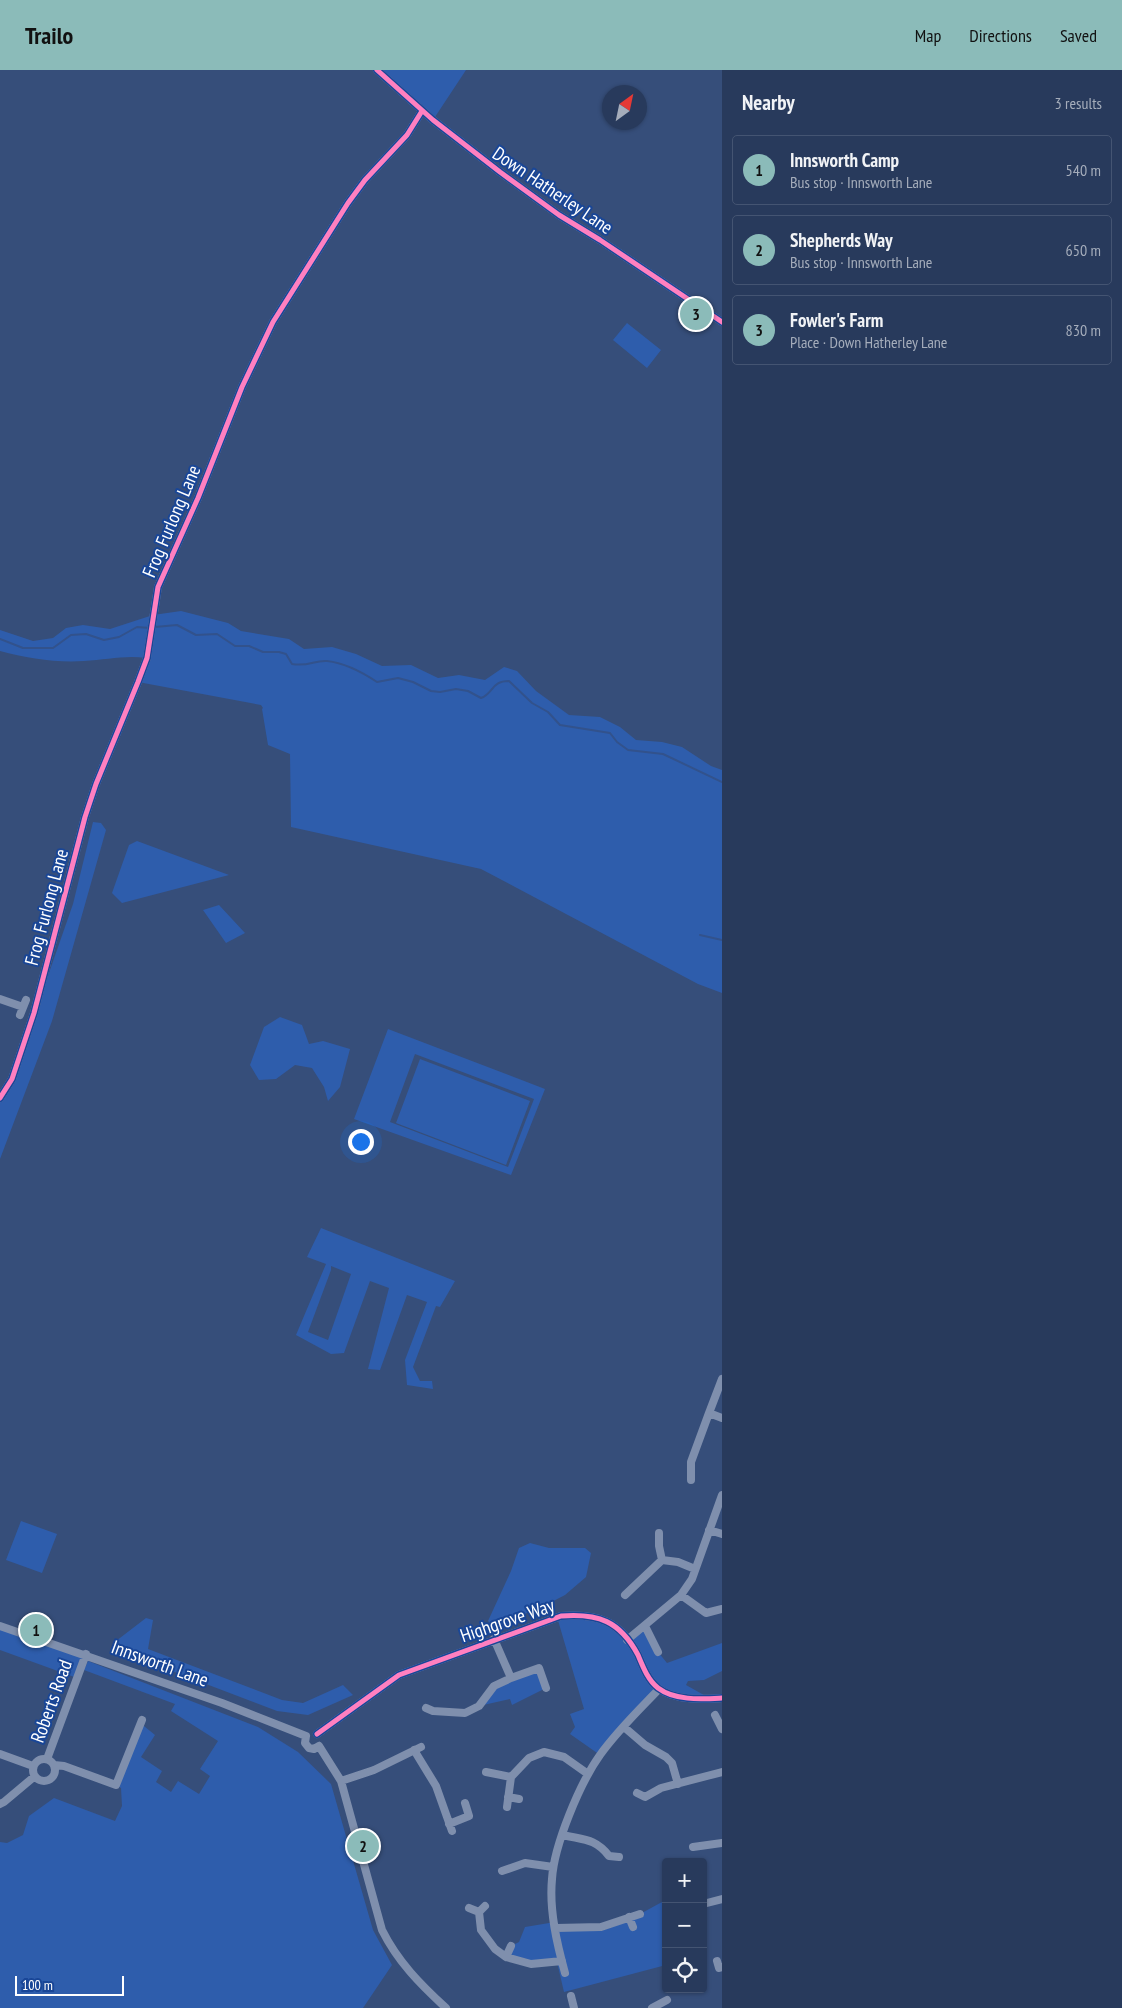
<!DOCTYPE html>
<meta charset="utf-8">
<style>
body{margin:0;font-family:"PT Sans Narrow",sans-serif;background:#344565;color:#f1f3f6}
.controls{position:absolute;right:15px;bottom:15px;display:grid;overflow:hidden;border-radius:5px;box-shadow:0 1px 4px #0004}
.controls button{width:45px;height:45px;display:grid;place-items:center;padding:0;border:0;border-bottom:1px solid #445472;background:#283a5c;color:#f1f3f6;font:25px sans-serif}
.compass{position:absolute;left:602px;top:15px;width:45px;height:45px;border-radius:50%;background:#283a5c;box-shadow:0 1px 4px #0004;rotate:33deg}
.scale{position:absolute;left:15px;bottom:12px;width:109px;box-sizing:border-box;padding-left:5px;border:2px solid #fff;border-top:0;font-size:14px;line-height:18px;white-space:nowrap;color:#fff;-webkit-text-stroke:4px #194697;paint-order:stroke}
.you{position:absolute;left:360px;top:1071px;width:18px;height:18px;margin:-12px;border:4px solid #fff;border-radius:50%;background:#1a73e8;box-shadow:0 0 0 8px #1a73e833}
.badge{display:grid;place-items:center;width:32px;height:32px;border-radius:50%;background:#8bbbb9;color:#111;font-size:16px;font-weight:700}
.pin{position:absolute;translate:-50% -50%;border:2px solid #fff;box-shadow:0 1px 5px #0006}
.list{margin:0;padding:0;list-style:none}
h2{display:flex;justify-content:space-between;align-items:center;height:65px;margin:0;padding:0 20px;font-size:21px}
h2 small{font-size:16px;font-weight:400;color:#a5adbb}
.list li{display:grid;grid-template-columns:32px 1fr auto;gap:15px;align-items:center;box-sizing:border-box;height:70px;margin:0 10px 10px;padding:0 10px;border:1px solid #445472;border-radius:5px}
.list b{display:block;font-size:19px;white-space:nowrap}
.list p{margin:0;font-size:16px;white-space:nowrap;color:#a5adbb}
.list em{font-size:16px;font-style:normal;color:#a5adbb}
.icon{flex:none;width:28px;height:28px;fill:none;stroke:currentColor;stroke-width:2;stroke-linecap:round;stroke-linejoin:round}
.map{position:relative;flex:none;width:722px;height:1938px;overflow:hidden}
header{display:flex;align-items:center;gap:30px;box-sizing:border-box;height:70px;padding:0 25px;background:#8bbbb9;color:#111}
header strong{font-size:24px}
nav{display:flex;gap:28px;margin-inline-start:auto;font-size:18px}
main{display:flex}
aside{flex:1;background:#283a5c}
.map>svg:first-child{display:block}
.green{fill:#2e5dac;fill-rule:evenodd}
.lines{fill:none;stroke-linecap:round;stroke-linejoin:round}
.stream{stroke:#32528c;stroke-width:2}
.minor{stroke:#7f8fad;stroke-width:8}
.cycleway-casing{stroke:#194697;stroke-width:8}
.cycleway{stroke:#ff80c0;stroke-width:5}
.labels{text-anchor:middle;stroke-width:4;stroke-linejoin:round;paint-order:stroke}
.street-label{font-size:19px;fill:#fff;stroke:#194697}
</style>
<header>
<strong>Trailo</strong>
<nav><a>Map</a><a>Directions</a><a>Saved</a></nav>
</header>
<main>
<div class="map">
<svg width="722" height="1938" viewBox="0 0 722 1938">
<rect width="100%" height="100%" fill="#364e7a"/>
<path class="green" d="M377,0H466L433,50Z
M627,253L661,280L647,298L613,270Z
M181,541L228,553L241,561L289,569L304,579L332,577L356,584L382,596L411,595L438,608L459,605L485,610L504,597L517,601L536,621L569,645L600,647L620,657L636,670L662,672L682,677L711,696L722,700V923L698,914L481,799L291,757L290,684L268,675L262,639L263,638L261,635L138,612L146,588C125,585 106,590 84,591C56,593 27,588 0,581V560L33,571L53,568L66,558L83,555L110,559L153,545Z
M93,752L101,753L106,760L52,951L0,1089V1028L12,1009L73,834Z
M137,771L229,805L122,833L112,823L129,775Z
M219,835L245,863L226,873L203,840Z
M280,947L302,955L309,974L323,971L350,979L340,1017L328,1031L324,1017L312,998L295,995L276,1009L259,1010L250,995L264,957Z
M388,959L545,1019L511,1105L354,1049ZM415,984L534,1029L508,1097L390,1052Z
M420,989L530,1031L506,1095L396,1053Z
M321,1158L455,1211L440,1237L436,1236L413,1297L420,1311H432L433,1319L407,1315L405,1290L427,1232L407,1225L380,1300L368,1299L389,1218L370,1211L344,1283L331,1284L296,1265L326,1194L307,1187ZM331,1196L351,1204L328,1270L308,1262L331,1200Z
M21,1451L57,1464L42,1503L6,1490Z
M530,1473L549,1478H585L591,1483L586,1507L565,1525L536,1540L492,1555L488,1551L511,1501L519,1478Z
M557,1547H598L627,1569L645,1556L658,1582L667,1593L722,1573V1601L704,1610L688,1611L686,1615L711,1629H693L659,1619L600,1685L570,1664L575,1657L570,1644L584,1639Z
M146,1548L153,1550L148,1579L282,1630L303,1633L343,1615L353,1625L308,1645L277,1641L122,1582L116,1571Z
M0,1556L86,1584L77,1608L0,1580Z
M88,1591L258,1657L298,1682L331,1714L373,1860L392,1895L363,1938H0V1772L7,1773L23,1765L29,1746L54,1728L115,1751L122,1736L121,1718L116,1715L139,1652L155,1665L141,1687L162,1701L156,1712L171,1722L178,1711L199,1724L210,1706L200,1699L218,1671L171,1641L175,1634L84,1600Z
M539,1598L546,1618L512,1635L510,1629L479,1636L494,1616Z
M662,1832L666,1841V1895L564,1922L557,1892L531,1894L506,1887L511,1876L519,1872L525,1857L555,1852L556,1858L601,1857L640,1844Z"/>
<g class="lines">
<path class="stream" d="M155,557L177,555L196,565L217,564L235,576H249L263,582H279L286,584L292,594C309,597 314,590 327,591C345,593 362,602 377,612L398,608L413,612L431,621L440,622L456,619L468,621L481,628C494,623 491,611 509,611L532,633L548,642L560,655L610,663L617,672L628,680L663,684L722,712
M0,569L23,578H53L71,565L86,564L104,570L119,567L137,557L150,558
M700,865L722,870"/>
<path class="minor" d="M377,0L433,50L500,102L559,145L600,170L722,252
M0,929L23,937
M20,945L26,930
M0,1028L12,1009L34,943L85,747L96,714L138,612L147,588L158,517L198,428L242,317L273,252L348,133L365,110L407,65L422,41
M722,1309L709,1343L722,1348
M691,1410V1392L709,1343
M709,1460L722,1464
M659,1463V1476L662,1490
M625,1525L662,1490L678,1492L695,1499
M681,1525L706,1543L722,1539
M0,1556L222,1633L306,1666
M645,1556L658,1582
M627,1570L681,1525L692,1509L722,1425
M511,1608L539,1598L546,1618
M426,1638L433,1641L465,1643L479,1636L494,1616L511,1608L494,1569
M715,1645L722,1659
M624,1657L645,1675L666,1687L672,1693L678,1714
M317,1664L399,1605L561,1546C598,1543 620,1551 638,1585C643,1597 648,1610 658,1618C675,1631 702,1629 722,1628
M306,1666L305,1673L309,1678L314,1679L319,1676
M319,1676L341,1711L382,1860C398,1892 420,1914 446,1938
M414,1680L436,1716L452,1761
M0,1684L33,1696
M47,1689L86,1584
M33 1700a11 11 0 1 1 22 0a11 11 0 1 1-22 0Z
M54,1695L64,1696L116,1715L142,1650
M486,1702L511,1707
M341,1711L374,1700L421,1677
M637,1723L645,1727L661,1718L722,1702
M508,1727L519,1729
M0,1734L4,1732L35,1706
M507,1737L511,1707L529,1688L544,1682L564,1687L588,1704
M449,1754L469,1746L465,1733
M563,1765C583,1770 595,1768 609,1786L619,1787
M693,1777L722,1773
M502,1801L525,1793L553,1797
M703,1834L722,1829
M485,1836L479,1842L481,1860L495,1879L506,1887L531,1894L562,1891
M469,1838L479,1842
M629,1847L633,1857
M556,1858L601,1857L640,1844
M506,1887L511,1876
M717,1891L719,1898L722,1897
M565,1903C557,1874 549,1840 552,1809C554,1775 580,1713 600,1685C617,1661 639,1640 659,1619
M571,1926L574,1938
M652,1938L667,1930"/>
<defs>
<path id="cycleway" d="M377,0L433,50L500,102L559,145L600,170L722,252
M0,1028L12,1009L34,943L85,747L96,714L138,612L147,588L158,517L198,428L242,317L273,252L348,133L365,110L407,65L422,41
M317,1664L399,1605L561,1546C598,1543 620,1551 638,1585C643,1597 648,1610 658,1618C675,1631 702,1629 722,1628"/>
</defs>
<use href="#cycleway" class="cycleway-casing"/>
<use href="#cycleway" class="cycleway"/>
</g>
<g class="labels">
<g class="street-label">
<text transform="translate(553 120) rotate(34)" y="7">Down Hatherley Lane</text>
<text transform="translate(171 451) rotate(-67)" y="7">Frog Furlong Lane</text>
<text transform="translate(46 837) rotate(-75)" y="7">Frog Furlong Lane</text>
<text transform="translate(507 1550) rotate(-19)" y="7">Highgrove Way</text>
<text transform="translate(160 1593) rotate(20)" y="7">Innsworth Lane</text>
<text transform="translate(51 1631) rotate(-70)" y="7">Roberts Road</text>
</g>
</g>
</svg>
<div class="controls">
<button>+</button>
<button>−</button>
<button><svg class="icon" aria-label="locate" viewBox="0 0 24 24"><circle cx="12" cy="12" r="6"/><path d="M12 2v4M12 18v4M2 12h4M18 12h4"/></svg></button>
</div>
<svg class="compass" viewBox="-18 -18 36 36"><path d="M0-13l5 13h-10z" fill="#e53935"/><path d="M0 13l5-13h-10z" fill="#a5adbb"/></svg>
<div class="scale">100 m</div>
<div class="you"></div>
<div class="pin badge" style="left:36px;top:1560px">1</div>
<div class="pin badge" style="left:363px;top:1776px">2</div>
<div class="pin badge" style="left:696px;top:244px">3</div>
</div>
<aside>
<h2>Nearby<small>3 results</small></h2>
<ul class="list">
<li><span class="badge">1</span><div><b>Innsworth Camp</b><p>Bus stop · Innsworth Lane</p></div><em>540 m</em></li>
<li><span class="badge">2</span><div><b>Shepherds Way</b><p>Bus stop · Innsworth Lane</p></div><em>650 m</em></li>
<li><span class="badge">3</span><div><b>Fowler's Farm</b><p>Place · Down Hatherley Lane</p></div><em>830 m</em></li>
</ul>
</aside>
</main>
